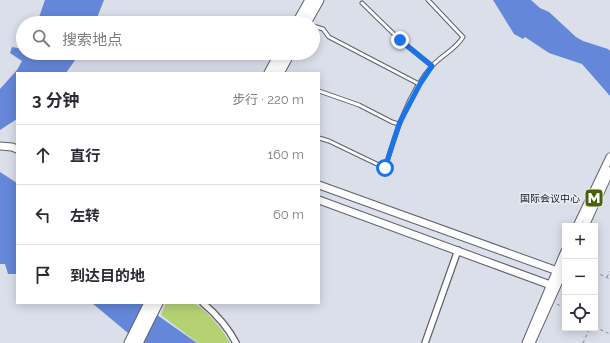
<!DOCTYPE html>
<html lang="zh">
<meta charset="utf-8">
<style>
body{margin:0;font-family:Raleway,"Noto Sans SC",sans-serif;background:#f7f7f7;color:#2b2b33}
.controls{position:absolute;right:12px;bottom:12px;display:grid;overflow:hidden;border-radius:0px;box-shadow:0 2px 10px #0003}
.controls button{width:36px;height:36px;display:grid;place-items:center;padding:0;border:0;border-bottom:1px solid #e1e1e2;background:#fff;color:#2b2b33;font:20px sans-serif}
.stop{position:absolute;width:12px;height:12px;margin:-9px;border:3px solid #1a73e8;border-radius:50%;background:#fff}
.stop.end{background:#1a73e8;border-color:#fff;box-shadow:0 1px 4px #0008}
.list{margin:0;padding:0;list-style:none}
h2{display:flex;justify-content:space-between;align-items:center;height:52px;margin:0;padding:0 16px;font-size:17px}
h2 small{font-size:13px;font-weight:400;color:#7c7c81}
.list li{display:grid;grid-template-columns:26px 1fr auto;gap:12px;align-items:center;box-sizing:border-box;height:60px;padding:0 16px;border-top:1px solid #e1e1e2}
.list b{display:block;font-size:15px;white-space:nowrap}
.list em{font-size:13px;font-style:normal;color:#7c7c81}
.icon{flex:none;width:22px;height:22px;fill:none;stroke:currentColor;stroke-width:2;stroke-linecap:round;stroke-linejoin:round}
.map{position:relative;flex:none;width:610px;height:343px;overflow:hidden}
.search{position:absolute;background:#fff;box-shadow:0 2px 10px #0003;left:16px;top:16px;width:304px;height:44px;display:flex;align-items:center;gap:10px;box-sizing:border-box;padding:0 14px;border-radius:22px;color:#7c7c81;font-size:15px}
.panel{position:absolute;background:#fff;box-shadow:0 2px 10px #0003;left:16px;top:72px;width:304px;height:232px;border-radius:0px}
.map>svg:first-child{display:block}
.green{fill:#b4d273}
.water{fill:#6587d9}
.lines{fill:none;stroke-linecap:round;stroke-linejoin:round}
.service-casing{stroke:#5d6169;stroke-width:5}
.minor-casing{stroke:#5d6169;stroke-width:8}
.tertiary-casing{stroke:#5d6169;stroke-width:9}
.primary-casing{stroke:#5d6169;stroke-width:11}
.path{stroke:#868991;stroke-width:1;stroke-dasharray:3 3;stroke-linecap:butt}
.service{stroke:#fff;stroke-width:3}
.minor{stroke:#fff;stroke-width:5.5}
.tertiary{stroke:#fff;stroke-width:7}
.primary{stroke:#fff;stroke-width:9}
.route{stroke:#1a73e8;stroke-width:5}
.labels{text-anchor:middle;stroke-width:3;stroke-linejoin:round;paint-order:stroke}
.poi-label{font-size:10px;fill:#181a1e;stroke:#e8edf7;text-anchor:end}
</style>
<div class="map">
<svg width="610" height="343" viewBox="0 0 610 343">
<rect width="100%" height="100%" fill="#dbdfea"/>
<path class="green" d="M166,303C174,303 184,302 192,303C203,305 225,332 230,343H198L161,315Z"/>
<path class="water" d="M45,0H104L95,23H37Z
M493,0H531L540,8L549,12L576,37L583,41L608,49L610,51V96L582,64L549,53L525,37L523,39L514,34Z
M12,47L23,49V53H80L66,73H17V119L0,130V89L17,70L22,61L10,53Z
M0,172L17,183V274H8L5,264H0Z
M92,303H140L197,343H140Z"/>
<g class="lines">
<defs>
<path id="service" d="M362,3L400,40L432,66
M313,26L323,29L329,37L419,84
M319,91L359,105L392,122L399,124
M319,138L329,141L385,168C395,135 408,93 432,66C441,56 456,49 463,37L428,0"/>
<path id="minor" d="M203,303C217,315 228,327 236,343
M425,343L458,250"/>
<path id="tertiary" d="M0,146L12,147L17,149
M319,185L563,273
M319,200L556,287
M577,226L610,157
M585,226L610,171
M526,343L565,251
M531,343L564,270"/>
<path id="primary" d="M297,23L310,0
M306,23L319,0
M269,73L280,53
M279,73L290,53
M129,343L149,303
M138,343L158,303"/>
</defs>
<use href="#service" class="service-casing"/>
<use href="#minor" class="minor-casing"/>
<use href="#tertiary" class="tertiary-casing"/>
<use href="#primary" class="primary-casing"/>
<path class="path" d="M595,272L610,279
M607,277L610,271
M557,304L565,308
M595,327L610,334
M583,343L590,328"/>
<use href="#service" class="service"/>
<use href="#minor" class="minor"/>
<use href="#tertiary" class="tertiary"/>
<use href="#primary" class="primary"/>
</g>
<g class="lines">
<path class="route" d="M385,168L399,124L420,84L432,66L400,40"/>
</g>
<defs>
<symbol id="metro-square" viewBox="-11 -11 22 22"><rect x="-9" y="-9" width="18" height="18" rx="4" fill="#4a5f06" stroke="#e8edf7"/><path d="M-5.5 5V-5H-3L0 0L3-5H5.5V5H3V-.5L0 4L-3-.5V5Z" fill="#fff"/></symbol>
</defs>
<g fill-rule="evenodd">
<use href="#metro-square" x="583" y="187" width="22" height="22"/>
</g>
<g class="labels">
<g class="poi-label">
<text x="580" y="202">国际会议中心</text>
</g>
</g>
</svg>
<div class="controls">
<button>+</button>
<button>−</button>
<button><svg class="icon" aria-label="locate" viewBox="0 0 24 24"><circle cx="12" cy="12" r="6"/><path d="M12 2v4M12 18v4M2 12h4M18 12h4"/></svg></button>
</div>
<div class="stop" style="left:385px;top:168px"></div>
<div class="stop end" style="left:400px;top:40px"></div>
<div class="search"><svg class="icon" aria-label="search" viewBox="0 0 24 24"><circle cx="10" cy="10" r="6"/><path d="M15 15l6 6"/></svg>搜索地点</div>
<section class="panel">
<h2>3 分钟<small>步行 · 220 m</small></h2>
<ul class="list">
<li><svg class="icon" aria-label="ahead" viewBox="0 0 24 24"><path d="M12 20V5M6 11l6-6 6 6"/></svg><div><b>直行</b></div><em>160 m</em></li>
<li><svg class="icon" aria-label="left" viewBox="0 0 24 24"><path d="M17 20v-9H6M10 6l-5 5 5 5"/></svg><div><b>左转</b></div><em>60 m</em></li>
<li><svg class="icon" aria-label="arrive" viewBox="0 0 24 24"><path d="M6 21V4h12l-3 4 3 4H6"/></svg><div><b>到达目的地</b></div></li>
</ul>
</section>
</div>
